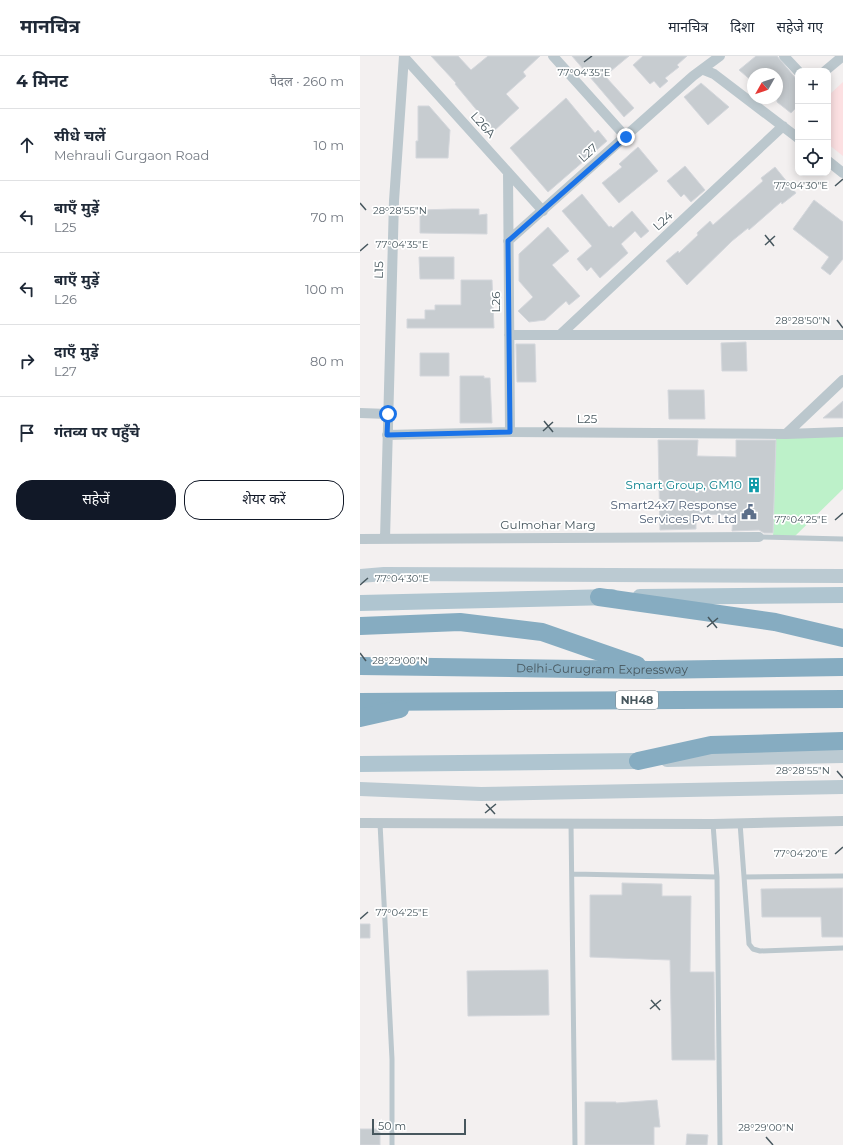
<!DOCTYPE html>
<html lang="hi">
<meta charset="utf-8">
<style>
body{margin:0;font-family:Montserrat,"Noto Sans Devanagari",sans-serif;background:#f6f6f7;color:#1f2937}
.controls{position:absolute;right:12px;top:12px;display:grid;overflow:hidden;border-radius:8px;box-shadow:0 2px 10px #0003}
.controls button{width:36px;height:36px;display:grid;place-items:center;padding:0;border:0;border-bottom:1px solid #e0e1e3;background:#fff;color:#1f2937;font:20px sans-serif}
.compass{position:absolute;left:387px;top:12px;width:36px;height:36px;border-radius:50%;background:#fff;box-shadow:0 2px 10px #0003;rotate:230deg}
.scale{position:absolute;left:12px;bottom:10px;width:94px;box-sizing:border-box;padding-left:4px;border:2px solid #47575e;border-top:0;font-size:11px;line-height:14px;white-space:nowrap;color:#47575e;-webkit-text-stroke:3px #fff;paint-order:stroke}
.stop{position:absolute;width:12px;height:12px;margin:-9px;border:3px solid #1a73e8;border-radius:50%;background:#fff}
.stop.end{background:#1a73e8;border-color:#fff;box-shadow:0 1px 4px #0008}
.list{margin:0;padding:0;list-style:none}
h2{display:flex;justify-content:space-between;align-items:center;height:52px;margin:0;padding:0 16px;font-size:17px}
h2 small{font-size:13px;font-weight:400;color:#747a83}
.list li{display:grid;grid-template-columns:26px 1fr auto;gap:12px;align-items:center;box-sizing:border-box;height:72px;padding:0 16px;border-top:1px solid #e0e1e3}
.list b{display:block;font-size:15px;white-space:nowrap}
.list p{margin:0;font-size:13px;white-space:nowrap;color:#747a83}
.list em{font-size:13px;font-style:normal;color:#747a83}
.actions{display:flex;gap:8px;padding:12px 16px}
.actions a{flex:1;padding:9px 0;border:1px solid #111827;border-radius:16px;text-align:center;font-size:14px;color:#111827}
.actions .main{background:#111827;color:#fff}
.icon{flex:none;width:22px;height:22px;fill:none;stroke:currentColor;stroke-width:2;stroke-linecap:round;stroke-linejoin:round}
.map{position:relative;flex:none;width:483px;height:1089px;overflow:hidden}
header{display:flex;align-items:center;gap:24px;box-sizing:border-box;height:56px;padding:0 20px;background:#fff;border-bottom:1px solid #e0e1e3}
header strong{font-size:19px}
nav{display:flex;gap:22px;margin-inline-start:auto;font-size:14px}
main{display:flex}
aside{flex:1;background:#fff}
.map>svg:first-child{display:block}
.medical{fill:#fce0e2}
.green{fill:#bdf1c9}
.building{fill:#c7ccd0;stroke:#d4d7dc}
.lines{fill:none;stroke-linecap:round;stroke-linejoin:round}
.service{stroke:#bbc7cd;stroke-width:5}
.minor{stroke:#bbc7cd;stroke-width:10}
.secondary{stroke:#bbcad2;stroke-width:14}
.primary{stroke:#afc5d0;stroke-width:16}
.motorway{stroke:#86acc1;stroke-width:18}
.route{stroke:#1a73e8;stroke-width:5}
.ticks{fill:none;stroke:#47575e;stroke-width:1.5}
.labels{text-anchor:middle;stroke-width:3.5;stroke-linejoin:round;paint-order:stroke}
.shield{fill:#fff;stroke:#7e898e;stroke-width:1}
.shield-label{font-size:11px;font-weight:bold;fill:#47575e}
.street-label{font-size:12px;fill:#47575e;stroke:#fff}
.culture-label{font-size:12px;fill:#0d838f;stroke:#fff;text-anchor:end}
.service-label{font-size:12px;fill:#4e5e75;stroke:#fff;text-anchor:end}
.ticks-label{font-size:10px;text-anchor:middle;fill:#47575e;stroke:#fff;stroke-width:3.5;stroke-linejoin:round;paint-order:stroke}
</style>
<header>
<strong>मानचित्र</strong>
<nav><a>मानचित्र</a><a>दिशा</a><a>सहेजे गए</a></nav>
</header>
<main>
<aside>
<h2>4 मिनट<small>पैदल · 260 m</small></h2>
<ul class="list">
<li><svg class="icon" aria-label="ahead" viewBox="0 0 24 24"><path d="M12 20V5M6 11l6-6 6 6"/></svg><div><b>सीधे चलें</b><p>Mehrauli Gurgaon Road</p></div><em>10 m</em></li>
<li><svg class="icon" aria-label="left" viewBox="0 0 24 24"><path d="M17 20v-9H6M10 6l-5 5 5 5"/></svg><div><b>बाएँ मुड़ें</b><p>L25</p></div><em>70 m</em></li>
<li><svg class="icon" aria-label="left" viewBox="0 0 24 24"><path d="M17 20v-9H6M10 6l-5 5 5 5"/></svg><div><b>बाएँ मुड़ें</b><p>L26</p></div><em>100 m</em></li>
<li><svg class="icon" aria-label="right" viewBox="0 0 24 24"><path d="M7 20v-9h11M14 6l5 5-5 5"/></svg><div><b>दाएँ मुड़ें</b><p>L27</p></div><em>80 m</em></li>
<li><svg class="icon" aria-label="arrive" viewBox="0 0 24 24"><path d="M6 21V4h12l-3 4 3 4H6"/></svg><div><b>गंतव्य पर पहुँचे</b></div></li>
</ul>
<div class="actions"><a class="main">सहेजें</a><a>शेयर करें</a></div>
</aside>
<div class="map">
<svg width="483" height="1089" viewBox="0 0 483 1089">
<rect width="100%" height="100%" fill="#f3f0f0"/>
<path class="medical" d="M483,26V100L468,88V40Z"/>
<path class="green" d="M483,377V433L433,482H413L416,380Z"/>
<path class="building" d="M71,0H98L111,14L128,0H180L163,16L166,20L146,38L159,52L134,75L95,28L96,27Z
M212,0H269L245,20L274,52L264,61Z
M283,0H327L317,9L319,11L305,22L308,25L300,32L294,25L290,28L273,9Z
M396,0H417L438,25V50L431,57L417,46V18H393V26L379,14Z
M341,27L369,51L348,69L324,41Z
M206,42L235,77L238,74L247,85L188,136L150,92Z
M58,50H69L90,74L88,102H56V85H58Z
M278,91L298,115L259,147L242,127L262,111L259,108Z
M325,110L345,134L331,146L324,138L321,141L307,125Z
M415,111L436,137L422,148L421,146L389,174L388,172L372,185L327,229L306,205L318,195L319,197L338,179L337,177L350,165L353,169L403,125L401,122Z
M222,138L249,171L251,170L253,172L272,155L289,175L281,182L275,175L261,188L268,197L240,222L231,211L227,215L217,203L232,190L202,155Z
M454,144L483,166V203L470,219L461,212L469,201L433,173Z
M93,153H119V159L127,158V178L60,177V154Z
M188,171L209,195L192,209L220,240L209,249L206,245L185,264L169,266L158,255L173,241L159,225V198Z
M59,201H94V223H60Z
M101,224H132L134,272H47V263H65V254H75V249H101Z
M386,286L387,315H362L361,287Z
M156,288H175L176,326H157Z
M60,297H89V320H60Z
M100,320H124V322H130L132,367H100Z
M308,334H344L345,363H309Z
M483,345V362H463Z
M298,384H338L337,400L376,401V384H416L413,477H404L399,474L372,475L373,459L336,458V473L300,474Z
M262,827L302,828V840H331L330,916H354L355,1004H312L310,904L230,901V839H262Z
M483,832V881H462L461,861H402L401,833Z
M0,868H10V882H0Z
M188,914L189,959L108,960L107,915Z
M297,1044L300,1071H294V1089H225V1046H256V1047Z
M0,1073H20V1089H0Z
M327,1078L348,1079L347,1089H326Z"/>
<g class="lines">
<path class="service" d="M399,481L483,483
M20,767L32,1003V1089
M211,767L215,1089
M380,767L389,888L393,893L400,895L483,892
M353,768L357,821L360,1089
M213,818L357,821
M384,821L483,820"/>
<path class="minor" d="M193,0L266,81
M424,0L438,15
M44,1L183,155
M344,14L354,18L438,82
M465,15L483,0
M468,105L483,117
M148,116L150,376
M148,185L333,20L360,0
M201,278L423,70
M149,279H483
M0,357L28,358
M426,378L483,324
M27,379L150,376L426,378L483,376
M0,483L399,481
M25,483L34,145L44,0
M0,767L353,768L483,765"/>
<path class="secondary" d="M0,520L24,518L483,520
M307,704L483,700
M0,733L121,738L483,731"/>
<path class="primary" d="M280,541L483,539
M0,547L252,541
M0,708L278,705"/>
<g class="motorway">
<path d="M239,541L415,566L483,582"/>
<path d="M0,570L100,566L182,576L277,609"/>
<path id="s1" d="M0,610L289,614L483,611"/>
<path d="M0,646L483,643"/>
<path d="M0,662L40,653"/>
<path d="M278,705L351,689L483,685"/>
</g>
</g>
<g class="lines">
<path class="route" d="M28,358L27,379L150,376L148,185L266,81"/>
</g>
<path class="ticks" d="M224,6L232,0M475,130L483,123M0,147L6,154M405,179L414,190M405,189L415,180M0,195L8,188M477,264L483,272M184,365L193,376M183,375L193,366M475,464L483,457M0,529L8,522M348,561L357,572M347,571L358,562M0,597L6,605M477,715L483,722M126,748L135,758M125,757L136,748M475,798L483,791M0,863L8,856M291,944L300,954M290,953L301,944M406,1081L413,1089"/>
<defs>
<symbol id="building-bare" viewBox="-9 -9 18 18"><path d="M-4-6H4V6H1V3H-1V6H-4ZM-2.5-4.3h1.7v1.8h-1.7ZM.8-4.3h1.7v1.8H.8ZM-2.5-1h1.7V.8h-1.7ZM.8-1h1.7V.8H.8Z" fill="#0f9aa8" stroke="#fff" stroke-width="2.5" paint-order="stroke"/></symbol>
<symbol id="civic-bare" viewBox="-9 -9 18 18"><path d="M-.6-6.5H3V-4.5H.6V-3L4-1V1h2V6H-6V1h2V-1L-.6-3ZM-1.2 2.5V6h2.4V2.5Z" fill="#5c6f8a" stroke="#fff" stroke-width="2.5" paint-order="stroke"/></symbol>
</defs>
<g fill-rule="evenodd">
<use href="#building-bare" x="383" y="418" width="22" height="22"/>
<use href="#civic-bare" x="378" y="445" width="22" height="22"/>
</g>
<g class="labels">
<rect class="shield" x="256" y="635" width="42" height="18" rx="3"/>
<g class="shield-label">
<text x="277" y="648">NH48</text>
</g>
<g class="street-label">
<text transform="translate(123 69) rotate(48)" y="4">L26A</text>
<text transform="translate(228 97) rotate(-42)" y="4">L27</text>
<text transform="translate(303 165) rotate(-43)" y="4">L24</text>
<text transform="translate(19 214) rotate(-88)" y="4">L15</text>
<text transform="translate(136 246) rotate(-90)" y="4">L26</text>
<text x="227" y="367">L25</text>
<text x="188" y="473">Gulmohar Marg</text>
<text dy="4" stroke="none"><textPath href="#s1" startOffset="242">Delhi-Gurugram Expressway</textPath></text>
</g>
<g class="culture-label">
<text x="382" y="433">Smart Group, GM10</text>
</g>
<g class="service-label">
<text x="377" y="453">Smart24x7 Response<tspan x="377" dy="14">Services Pvt. Ltd</tspan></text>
</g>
</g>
<g class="ticks-label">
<text x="224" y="20">77°04'35"E</text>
<text x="441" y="133">77°04'30"E</text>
<text x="40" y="158">28°28'55"N</text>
<text x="42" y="192">77°04'35"E</text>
<text x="443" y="268">28°28'50"N</text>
<text x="441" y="467">77°04'25"E</text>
<text x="42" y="526">77°04'30"E</text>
<text x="40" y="608">28°29'00"N</text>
<text x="443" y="718">28°28'55"N</text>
<text x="441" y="801">77°04'20"E</text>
<text x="42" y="860">77°04'25"E</text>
<text x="406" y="1075">28°29'00"N</text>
</g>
</svg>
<div class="controls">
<button>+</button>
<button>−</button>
<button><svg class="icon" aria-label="locate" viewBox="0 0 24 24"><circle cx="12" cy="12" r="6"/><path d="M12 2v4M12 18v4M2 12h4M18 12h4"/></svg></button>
</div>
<svg class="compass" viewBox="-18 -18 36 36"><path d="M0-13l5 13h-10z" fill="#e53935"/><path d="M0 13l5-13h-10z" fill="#747a83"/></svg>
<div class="scale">50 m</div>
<div class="stop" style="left:28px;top:358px"></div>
<div class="stop end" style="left:266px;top:81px"></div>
</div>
</main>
